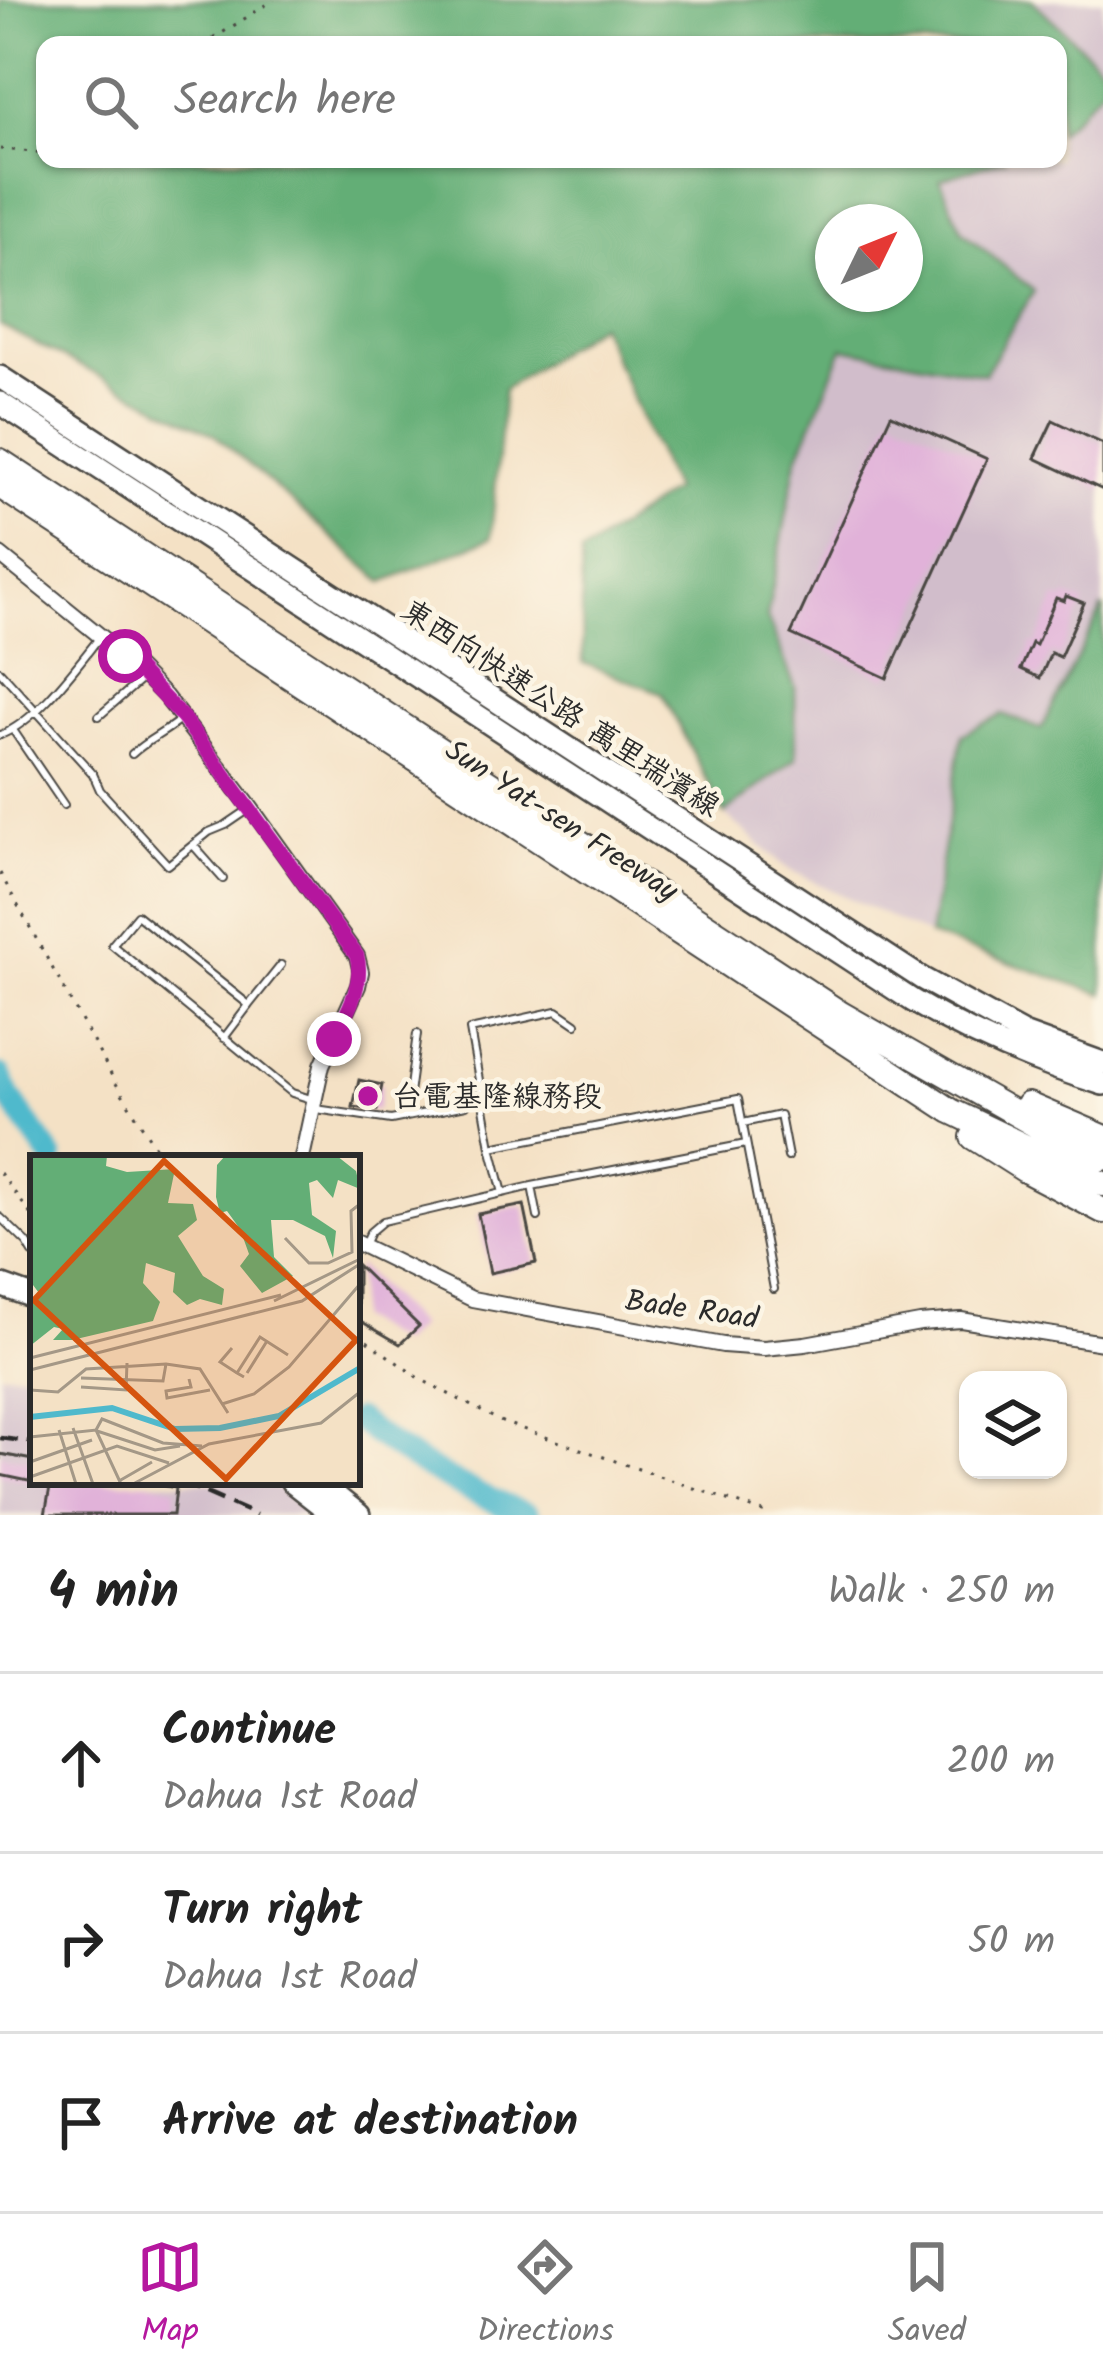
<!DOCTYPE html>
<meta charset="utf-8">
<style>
body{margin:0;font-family:Kalam,"LXGW WenKai TC",sans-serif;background:#f6f6f6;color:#222}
.controls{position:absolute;right:36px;bottom:36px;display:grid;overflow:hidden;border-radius:24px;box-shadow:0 3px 9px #0004}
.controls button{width:108px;height:108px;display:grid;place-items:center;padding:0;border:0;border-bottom:3px solid #e0e0e0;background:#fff;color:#222;font:60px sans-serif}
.compass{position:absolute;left:815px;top:204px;width:108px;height:108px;border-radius:50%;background:#fff;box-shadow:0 3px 9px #0004;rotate:47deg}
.stop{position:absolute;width:36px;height:36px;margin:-27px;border:9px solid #b5179e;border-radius:50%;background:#fff}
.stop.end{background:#b5179e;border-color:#fff;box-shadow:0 3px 12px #0008}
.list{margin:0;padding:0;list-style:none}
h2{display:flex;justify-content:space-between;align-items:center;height:156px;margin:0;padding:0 48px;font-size:51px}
h2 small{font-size:39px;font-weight:400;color:#767676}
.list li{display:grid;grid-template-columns:78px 1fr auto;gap:36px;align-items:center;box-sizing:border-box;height:180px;padding:0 48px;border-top:3px solid #e0e0e0}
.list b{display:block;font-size:45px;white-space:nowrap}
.list p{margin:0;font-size:39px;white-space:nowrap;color:#767676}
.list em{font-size:39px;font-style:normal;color:#767676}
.icon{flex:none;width:66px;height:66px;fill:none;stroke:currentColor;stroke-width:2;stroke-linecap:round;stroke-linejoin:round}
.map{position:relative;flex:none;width:1103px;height:1515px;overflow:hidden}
.search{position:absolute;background:#fff;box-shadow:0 3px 9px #0004;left:36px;right:36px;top:36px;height:132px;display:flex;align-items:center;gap:30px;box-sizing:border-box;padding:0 42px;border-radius:24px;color:#767676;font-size:45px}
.sheet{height:696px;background:#fff}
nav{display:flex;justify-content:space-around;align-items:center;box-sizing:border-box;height:168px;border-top:3px solid #e0e0e0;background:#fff;font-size:33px;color:#767676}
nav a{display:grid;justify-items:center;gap:6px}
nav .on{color:#b5179e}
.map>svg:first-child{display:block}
.industrial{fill:#d1bdcb}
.forest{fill:#63ae76;stroke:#476c50;stroke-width:3;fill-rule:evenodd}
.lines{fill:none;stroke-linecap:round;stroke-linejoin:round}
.river{stroke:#4fb9cc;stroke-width:24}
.building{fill:#e1b2d9}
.service-casing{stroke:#494642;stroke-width:10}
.minor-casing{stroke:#494642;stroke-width:18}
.primary-casing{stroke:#494642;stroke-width:26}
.trunk-casing{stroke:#494642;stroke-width:26}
.motorway-casing{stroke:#494642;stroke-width:28}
.path{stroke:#494642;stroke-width:3;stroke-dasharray:3 9;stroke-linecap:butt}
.service{stroke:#fff;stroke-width:6}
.minor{stroke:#fff;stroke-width:14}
.primary{stroke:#fff;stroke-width:21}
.trunk{stroke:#fff;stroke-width:21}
.motorway{stroke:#fff;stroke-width:24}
.rail{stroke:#2b2b2b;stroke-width:4.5;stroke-dasharray:18 9;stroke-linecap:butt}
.route{stroke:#b5179e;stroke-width:15}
.poi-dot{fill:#b5179e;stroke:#fcf5e5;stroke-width:4.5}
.labels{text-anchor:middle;stroke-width:9;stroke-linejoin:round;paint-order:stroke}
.street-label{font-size:30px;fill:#2b2b2b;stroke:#fcf5e5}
.poi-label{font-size:30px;fill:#2b2b2b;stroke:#fcf5e5;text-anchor:start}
.inset-river{fill:none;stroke:#4fb9cc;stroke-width:6}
.inset-road{fill:none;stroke:#a49887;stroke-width:3}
.view{fill:#d5540f;fill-opacity:0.15;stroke:#d5540f;stroke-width:6}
.inset-edge{fill:none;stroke:#2b2b2b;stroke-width:6}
</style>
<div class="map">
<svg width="1103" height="1515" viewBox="0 0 1103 1515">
<rect width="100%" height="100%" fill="#fcf5e5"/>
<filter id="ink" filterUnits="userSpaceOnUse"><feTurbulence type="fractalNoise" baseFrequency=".00833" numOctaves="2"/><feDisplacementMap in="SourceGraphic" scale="24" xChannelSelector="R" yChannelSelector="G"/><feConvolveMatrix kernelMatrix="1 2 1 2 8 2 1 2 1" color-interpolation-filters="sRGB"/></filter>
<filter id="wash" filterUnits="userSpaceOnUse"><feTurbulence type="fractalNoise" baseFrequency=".004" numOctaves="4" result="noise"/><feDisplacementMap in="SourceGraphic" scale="48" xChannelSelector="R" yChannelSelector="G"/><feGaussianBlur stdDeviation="2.7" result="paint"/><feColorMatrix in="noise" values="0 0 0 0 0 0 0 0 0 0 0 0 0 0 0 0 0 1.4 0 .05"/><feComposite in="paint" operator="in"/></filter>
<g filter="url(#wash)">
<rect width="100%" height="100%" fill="#f4e1c5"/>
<path class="industrial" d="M1032,0H1103V68Z
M1103,87V607L1041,730L1002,714L962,735L929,936L788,869L724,814L796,758L795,687L767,617L797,460L843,347L1033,291L962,231L940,179L1006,159H1058V133Z
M0,1373H33V1482H270L311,1515H0Z"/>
<path class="forest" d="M0,0H1032L1103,68V87L1058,133V45H45V159H1006L940,179L962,231L1034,291L984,374L843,348L797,460L767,617L795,687L796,758L724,814L662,693L583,663L581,554L673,490L599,324L504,389L491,538L383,582L215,435L0,325ZM833,222H905V294H833Z
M1103,607V994L929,936L962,735L1002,714L1041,729Z"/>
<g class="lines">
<path class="river" d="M0,1076L11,1100L52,1158
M357,1420C409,1461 466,1492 528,1515"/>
</g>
<g id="blocks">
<path class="building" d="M891,415L987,459L887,678L791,634Z
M1053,420L1103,444V490L1035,458Z
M1066,596L1084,603L1060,657L1051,653L1040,678L1021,669L1032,643L1036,645L1056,598L1064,601Z
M359,1080L382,1085L377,1110L353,1107Z
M524,1205L536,1263L490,1273L478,1214Z
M357,1265L419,1326L400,1344L357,1319Z
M0,1454L33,1460V1482L0,1475Z
M51,1482H146L176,1488L173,1515H45Z"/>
</g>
</g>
<g filter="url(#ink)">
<use href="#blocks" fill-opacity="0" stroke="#494642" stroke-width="3"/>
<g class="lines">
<defs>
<path id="service" d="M0,671L93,774L100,790L168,865L209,832L226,825L248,810
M99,716L143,678
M13,730L64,805
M0,735C36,722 75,668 99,638
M132,754C147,740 164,733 180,720
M193,845L223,879
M281,965L249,1005L137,915L112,945L292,1093L314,1100
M224,1038L249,1005
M316,1109L391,1120L466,1105
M406,1117L417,1034
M743,1123L780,1115L788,1157
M491,1147L470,1030L557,1011L576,1024
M532,1186L746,1144
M503,1193L491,1147L738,1099L774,1289
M0,1217L27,1243L33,1253
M364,1245L370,1232L383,1221L532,1186L538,1217"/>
<path id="minor" d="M0,555L125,656L165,696L251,808L357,956L361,972L358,986L322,1065L302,1158
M357,1243L472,1299L723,1345L764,1348L805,1344L920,1323L961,1320L1103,1343"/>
<path id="primary" d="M0,1285L33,1297
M292,1482L334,1515
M318,1482L359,1515"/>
<path id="trunk" d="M0,377L921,978L1023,1034L1103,1063
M0,403L913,1001C974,1037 1035,1063 1103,1084"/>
<path id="motorway" d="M0,461L841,1014L1055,1136L1103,1158
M0,486L951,1111L1103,1184
M1028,1105L1103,1137
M973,1137L1025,1170L1103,1211"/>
</defs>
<use href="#service" class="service-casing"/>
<use href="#minor" class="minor-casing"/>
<use href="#primary" class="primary-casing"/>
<use href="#trunk" class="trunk-casing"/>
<use href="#motorway" class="motorway-casing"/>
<path class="path" d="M203,45L274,0
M0,149L45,153
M0,873L118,1087L162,1158
M0,1173L33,1217
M357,1334L422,1380L502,1422L772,1515"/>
<use href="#service" class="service"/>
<use href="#minor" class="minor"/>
<use href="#primary" class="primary"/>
<use href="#trunk" class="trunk"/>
<use href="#motorway" class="motorway"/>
<path class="rail" d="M0,1438L33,1442
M181,1482L256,1515"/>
</g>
</g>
<g class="lines" filter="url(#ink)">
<path class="route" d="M125,656L183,718L357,956C364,986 347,1012 334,1039"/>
</g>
<circle class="poi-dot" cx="368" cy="1096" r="12"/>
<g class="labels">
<g class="street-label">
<text transform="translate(561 708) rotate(33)" y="10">東西向快速公路 萬里瑞濱線</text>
<text transform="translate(562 820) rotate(33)" y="10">Sun Yat-sen Freeway</text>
<text transform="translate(692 1309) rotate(8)" y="10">Bade Road</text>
</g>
<g class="poi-label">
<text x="392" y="1106">台電基隆線務段</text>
</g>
</g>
<g transform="translate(30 1155)">
<rect width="330" height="330" fill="#f4e1c5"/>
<path d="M0,1H77L76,11L97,17L145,14L138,48L163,49L167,65L148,81L173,121L194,134L192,150L170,144L157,150L143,137L145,118L116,108L113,128L130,147L123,166L42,185H23L33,174L24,172L0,191V147L9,138L0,126ZM195,1H307L326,16L330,34L308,25L303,43L287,25L279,28L282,60L306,76L303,103L295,81L263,65H241L244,102L263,121L232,138L210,111L219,99L210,74L197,56L190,58L186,42L187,10Z" fill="#63ae76"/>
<path class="inset-river" d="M0,262L82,253L145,274L190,273L249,261L330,213"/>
<path class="inset-road" d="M255,83L279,108H298L322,97L321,56L330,49M244,146L330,104M202,193L190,207L207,218M0,203L251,140M0,215L272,146L330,109M217,218L237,186M214,222L207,218L230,182L258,200M51,223L133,226L136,209M159,224L161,232L136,236L137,243L180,235M51,232L96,235L97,208M0,235L28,237L56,214L136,209L170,214L198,258M192,249L224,239L259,212L330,129M43,273L63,329M29,275L46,329M66,275L72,264L133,288L172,291M67,276L125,295L150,291M0,282L66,275L91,329M0,307L62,285M0,322L87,291L139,308M89,326L122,307M103,329L179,289L291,268L330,237"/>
<path class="view" d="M134,6L326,185L196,324L4,145Z"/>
<rect width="330" height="330" class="inset-edge"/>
</g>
</svg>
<div class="controls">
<button><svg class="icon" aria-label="layers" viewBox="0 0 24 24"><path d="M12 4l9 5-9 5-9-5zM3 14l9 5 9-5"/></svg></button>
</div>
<svg class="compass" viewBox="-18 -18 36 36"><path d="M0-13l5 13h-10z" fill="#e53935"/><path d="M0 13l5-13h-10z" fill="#767676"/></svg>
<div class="stop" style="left:125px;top:656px"></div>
<div class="stop end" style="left:334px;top:1039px"></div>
<div class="search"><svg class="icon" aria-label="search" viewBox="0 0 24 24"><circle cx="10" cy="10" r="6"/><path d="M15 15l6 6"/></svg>Search here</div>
</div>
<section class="sheet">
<h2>4 min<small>Walk · 250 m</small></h2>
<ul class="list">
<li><svg class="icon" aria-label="ahead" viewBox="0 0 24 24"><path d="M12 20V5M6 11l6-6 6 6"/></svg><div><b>Continue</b><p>Dahua 1st Road</p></div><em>200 m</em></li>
<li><svg class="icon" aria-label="right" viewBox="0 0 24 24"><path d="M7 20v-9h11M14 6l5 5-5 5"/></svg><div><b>Turn right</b><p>Dahua 1st Road</p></div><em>50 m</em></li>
<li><svg class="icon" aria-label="arrive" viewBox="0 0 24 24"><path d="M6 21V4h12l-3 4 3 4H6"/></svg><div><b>Arrive at destination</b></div></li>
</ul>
</section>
<nav>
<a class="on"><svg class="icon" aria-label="map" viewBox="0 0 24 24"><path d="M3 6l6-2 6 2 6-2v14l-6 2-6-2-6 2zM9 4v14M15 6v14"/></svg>Map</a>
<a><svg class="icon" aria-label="directions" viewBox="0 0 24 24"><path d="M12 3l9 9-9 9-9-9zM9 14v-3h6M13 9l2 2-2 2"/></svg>Directions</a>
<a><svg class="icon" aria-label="saved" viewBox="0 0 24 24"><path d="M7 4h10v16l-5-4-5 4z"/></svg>Saved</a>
</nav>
